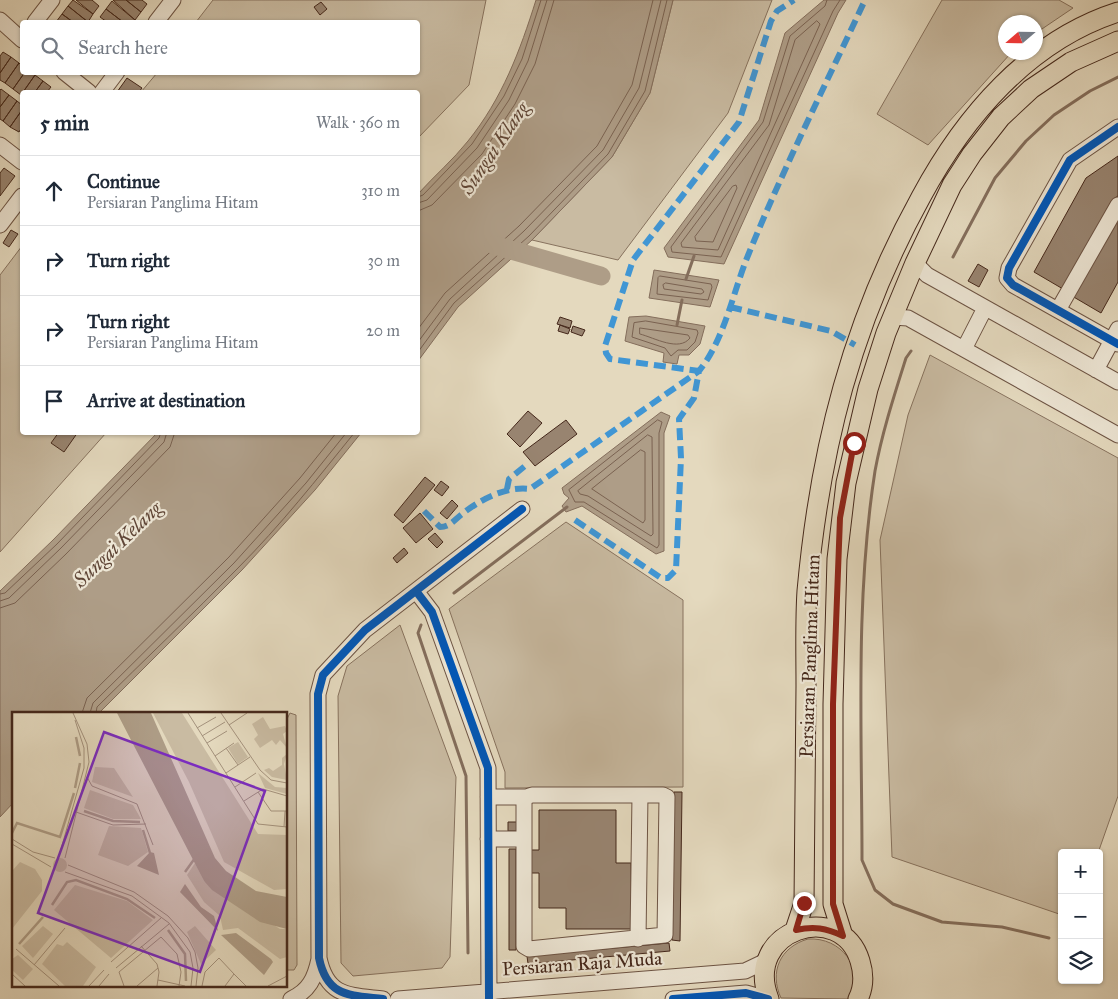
<!DOCTYPE html>
<meta charset="utf-8">
<style>
body{margin:0;font-family:"IM FELL Great Primer",serif;background:#f6f6f7;color:#1f2937}
.controls{position:absolute;right:15px;bottom:15px;display:grid;overflow:hidden;border-radius:5px;box-shadow:0 1px 4px #0004}
.controls button{width:45px;height:45px;display:grid;place-items:center;padding:0;border:0;border-bottom:1px solid #e0e1e3;background:#fff;color:#1f2937;font:25px sans-serif}
.compass{position:absolute;left:998px;top:15px;width:45px;height:45px;border-radius:50%;background:#fff;box-shadow:0 1px 4px #0004;rotate:250deg}
.stop{position:absolute;width:15px;height:15px;margin:-11px;border:4px solid #8f2418;border-radius:50%;background:#fff}
.stop.end{background:#8f2418;border-color:#fff;box-shadow:0 1px 5px #0008}
.list{margin:0;padding:0;list-style:none}
h2{display:flex;justify-content:space-between;align-items:center;height:65px;margin:0;padding:0 20px;font-size:21px}
h2 small{font-size:16px;font-weight:400;color:#747a83}
.list li{display:grid;grid-template-columns:32px 1fr auto;gap:15px;align-items:center;box-sizing:border-box;height:70px;padding:0 20px;border-top:1px solid #e0e1e3}
.list b{display:block;font-size:19px;white-space:nowrap}
.list p{margin:0;font-size:16px;white-space:nowrap;color:#747a83}
.list em{font-size:16px;font-style:normal;color:#747a83}
.icon{flex:none;width:28px;height:28px;fill:none;stroke:currentColor;stroke-width:2;stroke-linecap:round;stroke-linejoin:round}
.map{position:relative;flex:none;width:1118px;height:999px;overflow:hidden}
.search{position:absolute;background:#fff;box-shadow:0 1px 4px #0004;left:20px;top:20px;width:400px;height:55px;display:flex;align-items:center;gap:12px;box-sizing:border-box;padding:0 18px;border-radius:5px;color:#747a83;font-size:19px}
.panel{position:absolute;background:#fff;box-shadow:0 1px 4px #0004;left:20px;top:90px;width:400px;height:345px;border-radius:5px}
.map>svg:first-child{display:block}
.green{fill:#c9bba2;stroke:#87725e}
.water{fill:#ae9d87;stroke:#846e5c}
.lines{fill:none;stroke-linecap:round;stroke-linejoin:round}
.shore{stroke:#7a6251;stroke-width:1}
.stream{stroke:#846e5c;stroke-width:3}
.river{stroke:#ae9d87;stroke-width:19}
.building{fill:#988470;stroke:#45281b}
.minor-casing{stroke:#6d5444;stroke-width:17}
.major-casing{stroke:#45281b;stroke-width:21}
.minor{stroke:#ede6d5;stroke-width:15}
.major{stroke:#e4d9be;stroke-width:19}
.quiet{stroke:#4096d4;stroke-width:6;stroke-dasharray:12 6;stroke-linecap:butt}
.cycleway-casing{stroke:#ede6d5;stroke-width:11}
.cycleway{stroke:#0057b8;stroke-width:8}
.route{stroke:#8f2418;stroke-width:6}
.labels{text-anchor:middle;stroke-width:4.5;stroke-linejoin:round;paint-order:stroke}
.street-label{font-size:19px;fill:#45281b;stroke:#ede6d5}
.water-label{font-size:20px;font-style:italic;fill:#5f4536;stroke:#ede6d5}
.inset-river{fill:none;stroke:#ae9d87;stroke-width:2.5}
.inset-road{fill:none;stroke:#a4927d;stroke-width:1}
.view{fill:#7b2cbf;fill-opacity:0.15;stroke:#7b2cbf;stroke-width:2.5}
.inset-edge{fill:none;stroke:#45281b;stroke-width:2.5}
</style>
<div class="map">
<svg width="1118" height="999" viewBox="0 0 1118 999">
<rect width="100%" height="100%" fill="#e4d9be"/>
<filter id="stains"><feTurbulence type="fractalNoise" baseFrequency=".004" numOctaves="4"/><feColorMatrix values="0 0 0 0 .2 0 0 0 0 .09 0 0 0 0 .02 0 0 0 .5 -.17"/></filter>
<radialGradient id="worn" r=".72"><stop offset=".6" stop-color="#630" stop-opacity="0"/><stop offset="1" stop-color="#630" stop-opacity=".3"/></radialGradient>
<path class="green" d="M213,0H486L469,85L418,138V92H141L157,73L418,72V22H196Z
M673,0H772L728,113L618,260L532,240L612,157L650,93Z
M942,0H1059L1073,8L1036,33V22H1006V52L1011,53L928,145L877,114Z
M22,246V432L106,433L0,552V275Z
M930,355L1118,458V796L1098,853H1062V915L892,857L880,540L908,415Z
M566,522L683,600V787L505,788V772L449,609Z
M400,625L456,777L450,957L442,968L353,976L341,963L338,696L347,666Z
M290,713L296,715L297,965L294,970H286V721Z
M808,939C841,937 866,968 848,999L781,998C769,972 780,947 808,939Z"/>
<path class="water" d="M536,0H673L650,93L612,157L532,240L458,307L418,361V194C434,176 453,160 468,141C502,99 520,51 536,0Z
M824,0H846L838,13L724,264L668,257L664,248L759,120L785,33Z
M654,270L719,280L710,307L649,298Z
M646,316L705,326L700,344L689,355H679L677,364L663,362L664,353L625,341L629,317Z
M661,412L670,416L664,433V551L656,554L582,506L566,512L562,506L569,498L564,494L562,488Z
M158,432L361,433L315,490L242,570L99,713H14V802L0,817V591L53,540Z"/>
<g class="lines">
<path class="shore" d="M827,0L825,6L790,36L763,122L671,247L672,252L721,257L833,11L840,0
M817,21L820,24L718,250L682,247L681,243L769,125L795,40Z
M733,186L736,185L737,188L713,242L696,241L695,237Z
M418,197L423,195L472,144L504,96L522,59L541,0
M418,203L427,200L477,148L509,100L528,61L547,0
M418,211L432,205L482,154L515,104L535,64L554,0
M660,276L711,284L712,287L708,300L657,294L658,278Z
M666,283L702,289L704,292L701,294L664,289L663,285Z
M646,321L697,330L698,333L695,342L687,350H678L671,356L665,348L632,337L634,323Z
M640,328L688,335L690,338C679,352 655,338 640,334Z
M418,329L445,293L519,226L597,146L632,85L653,0
M418,342L450,299L524,231L603,150L639,88L661,0
M418,352L454,303L529,236L608,154L645,91L667,0
M658,420L662,422L659,433V545L657,548L584,502H575L569,490Z
M648,435L652,437L653,534L651,536L588,496L580,494L578,491Z
M641,450L645,452V520L643,523L592,489Z
M0,594L5,593L57,544L159,438L161,432
M0,601L9,598L61,548L164,442L167,432
M0,608L15,603L66,554L170,447L175,432
M82,713L87,698L229,557L300,478L337,432
M90,713L93,703L234,563L306,483L347,432
M96,713L97,707C144,660 192,615 238,568C280,526 317,479 355,432"/>
<path class="stream" d="M953,257L995,178L1026,141L1054,115L1090,91L1118,77
M686,279L694,256
M677,325L682,300
M911,351L906,358C894,396 882,433 875,471C855,599 862,731 862,860L875,890L893,904L942,922L1002,927L1049,938
M454,593L567,507
M421,625L418,633L466,776L468,953"/>
<path class="river" d="M494,245L601,276"/>
</g>
<path class="building" d="M73,0L93,14L88,22L68,6Z
M76,0H92L99,6L93,14Z
M113,0H126L141,12L135,20Z
M126,0H142L147,4L141,12Z
M112,1L135,20L132,22H123L106,9Z
M321,2L327,9L320,15L314,7Z
M68,6L88,22H73L62,14Z
M106,9L123,22H107L100,17Z
M62,14L73,22H56Z
M3,52L11,57L0,73V56Z
M11,57L19,63L5,83L0,80V73Z
M19,63L22,66V72H25L13,89L5,83Z
M25,72L35,75L21,95L13,89Z
M35,75L43,81L35,92H22V96L21,95Z
M127,78L142,88L139,92H117Z
M43,81L51,87L47,92H35Z
M1,89L9,95L0,107V90Z
M9,95L17,101L3,121L0,119V107Z
M17,101L22,105V110L10,127L3,121Z
M22,110V127L19,132L10,127Z
M1118,156V196L1112,200L1063,289L1034,272L1086,178Z
M4,168L15,176L0,196V173Z
M1118,214V282L1101,313L1072,296Z
M11,230L18,234L9,247L3,243Z
M978,264L988,270L979,287L968,281Z
M560,317L572,321L570,328L557,324Z
M560,325L570,329L568,334L558,331Z
M573,326L585,330L582,336L571,332Z
M528,411L542,423L520,447L507,434Z
M566,420L577,434L535,466L523,452Z
M59,432H78L64,452L51,443Z
M425,477L435,485L403,523L394,515Z
M441,481L449,487L442,496L434,490Z
M452,500L458,506L447,519L440,513Z
M420,513L433,529L416,543L403,528Z
M435,533L443,542L437,548L428,539Z
M404,548L408,553L397,563L393,558Z
M674,792H682L680,941L672,940Z
M539,810H616V863H631L632,929H566V908H539V873H528V850H539Z
M508,822H518V831H508Z
M509,849H516V950H509Z
M669,943L670,951L528,964L527,956Z"/>
<g class="lines">
<defs>
<path id="minor" d="M0,20L22,40
M35,22L52,0
M156,22L173,0
M64,72L89,92
M102,92L117,72
M1118,127L1070,160L1009,268L1007,278L1013,285L1118,344
M0,145L22,162
M0,225L22,196
M915,263L927,275L1118,382
M1058,310L1118,205
M893,317L908,318L1118,435
M964,349L985,308
M1096,370L1118,329
M416,591L432,612L488,768L489,999
M532,795H663L667,797L665,935L529,949L524,946V802L526,797Z
M488,797H526
M488,839H524
M638,939L640,795
M291,999C309,991 315,978 319,959
M383,999C349,995 327,997 319,958L318,694L323,675L365,630L522,509
M398,999L745,971L766,961
M673,999L746,993L768,999"/>
<path id="major" d="M795,930L804,903C804,831 805,759 806,686C806,655 805,622 807,591C820,448 852,322 921,197C964,117 1028,41 1118,12
M843,936L833,904V704L837,559L846,483L868,389L886,333L915,263L952,185L972,154L1001,117L1031,89L1071,62L1118,41
M769,999C742,930 841,898 860,961C864,974 864,987 858,999"/>
</defs>
<use href="#minor" class="minor-casing"/>
<use href="#major" class="major-casing"/>
<use href="#minor" class="minor"/>
<use href="#major" class="major"/>
<path class="quiet" d="M730,307L831,331L855,345
M507,489L509,479L525,466
M424,511L440,527C450,527 454,520 462,514C481,499 506,486 530,489L699,371C725,339 733,291 749,253C784,167 826,84 865,0
M575,520L661,578H668L676,570L681,458L679,419L694,398L699,371L610,359L606,353L605,346L633,260L739,122L771,21L777,11L794,0"/>
<defs>
<path id="cycleway" d="M1118,127L1070,160L1009,268L1007,278L1013,285L1118,344
M416,591L432,612L488,768L489,999
M383,999C349,995 327,997 319,958L318,694L323,675L365,630L522,509
M673,999L746,993L768,999"/>
</defs>
<use href="#cycleway" class="cycleway-casing"/>
<use href="#cycleway" class="cycleway"/>
</g>
<g class="lines">
<path class="route" d="M804,903L796,930C814,926 826,928 843,936L833,904V704L840,518L854,443"/>
</g>
<g class="labels">
<g class="street-label">
<text transform="translate(809 656) rotate(-88)" y="7">Persiaran Panglima Hitam</text>
<text transform="translate(582 963) rotate(-4)" y="7">Persiaran Raja Muda</text>
</g>
<g class="water-label">
<text transform="translate(494 148) rotate(-56)" y="7">Sungai Klang</text>
<text transform="translate(117 544) rotate(-44)" y="7">Sungai Kelang</text>
</g>
</g>
<g transform="translate(12 712)">
<rect width="275" height="275" fill="#e4d9be"/>
<path d="M141,1H170L246,122L275,123V177L262,178L212,150L177,70ZM251,5L258,17L273,14L275,19L271,22L275,36L268,28L264,33L260,28L248,36L242,27L246,23L240,12ZM226,30L236,45L226,52L216,36ZM275,42L272,52L275,68L260,65L252,58L257,56L261,59L270,53V46ZM83,55L102,56L121,85L80,70ZM246,61L263,75L275,76V82L253,76ZM78,78L121,93L129,107H101L72,96ZM97,114L129,116L136,140L116,154L86,143ZM41 153a7 7 0 1 1 14 0a7 7 0 1 1-14 0ZM8,150L23,157L30,168V179L0,217V159ZM183,151L192,169L268,217H275V245L268,247L226,216L211,218L208,204L192,190L175,163ZM63,173L115,189L141,208L99,246L42,198ZM31,214L41,222L21,246L10,234ZM183,214L204,238L189,252L175,220ZM55,230L84,255L71,274H53L30,252L45,232L51,234ZM6,243L21,257L11,268L0,258V247Z" fill="#c9bba2"/>
<path d="M105,1H139L203,146L214,159L244,179L275,185V217L248,210L200,178L192,169ZM138,140L142,141L147,163L125,154ZM173,172L189,195L202,204L206,219L168,180ZM224,221L259,247L261,250L252,263L209,223Z" fill="#ae9d87"/>
<path class="inset-river" d="M64,25L68,44M63,76L68,51M72,99L101,109L128,110M131,118L138,141M0,121L5,111L48,125L62,81M173,160L183,146M40,193L55,170L64,168L115,187L143,206M156,218L173,242L174,269M7,232L31,205"/>
<path class="inset-road" d="M176,1L246,112L275,115M209,1L248,58L259,68L275,71M217,13L235,1M185,16L204,5M190,24L213,10M195,31L215,19M214,36L226,53M203,44L222,31M214,61L238,45M75,65L80,74L125,92L141,133M223,75L244,61M246,80L259,99H275M232,89L251,77L275,84M64,100L101,113L134,112M272,115L273,99M0,127L21,140L43,146M0,132L39,155M47,144L72,56V36L63,8M53,146L77,50L75,32L61,1M56,153L122,180L156,204L176,226L183,240L186,256L184,274M53,160L120,184L157,211L178,240L181,256L179,274M129,234L145,252L147,260L145,274M4,237L47,274M99,250L149,206M22,253L53,216M104,256L157,212M0,262L13,274M222,262L234,274M146,268L173,274M77,274L92,258M87,274L97,262M112,274L107,260L149,225L165,242L169,260L167,274M125,274L146,256M190,274L193,260L207,246L222,262L213,274M256,274L275,264"/>
<path class="view" d="M92,20L253,79L188,260L26,201Z"/>
<rect width="275" height="275" class="inset-edge"/>
</g>
<rect width="100%" height="100%" filter="url(#stains)"/>
<rect width="100%" height="100%" fill="url(#worn)"/>
</svg>
<div class="controls">
<button>+</button>
<button>−</button>
<button><svg class="icon" aria-label="layers" viewBox="0 0 24 24"><path d="M12 4l9 5-9 5-9-5zM3 14l9 5 9-5"/></svg></button>
</div>
<svg class="compass" viewBox="-18 -18 36 36"><path d="M0-13l5 13h-10z" fill="#e53935"/><path d="M0 13l5-13h-10z" fill="#747a83"/></svg>
<div class="stop" style="left:854px;top:443px"></div>
<div class="stop end" style="left:804px;top:903px"></div>
<div class="search"><svg class="icon" aria-label="search" viewBox="0 0 24 24"><circle cx="10" cy="10" r="6"/><path d="M15 15l6 6"/></svg>Search here</div>
<section class="panel">
<h2>5 min<small>Walk · 360 m</small></h2>
<ul class="list">
<li><svg class="icon" aria-label="ahead" viewBox="0 0 24 24"><path d="M12 20V5M6 11l6-6 6 6"/></svg><div><b>Continue</b><p>Persiaran Panglima Hitam</p></div><em>310 m</em></li>
<li><svg class="icon" aria-label="right" viewBox="0 0 24 24"><path d="M7 20v-9h11M14 6l5 5-5 5"/></svg><div><b>Turn right</b></div><em>30 m</em></li>
<li><svg class="icon" aria-label="right" viewBox="0 0 24 24"><path d="M7 20v-9h11M14 6l5 5-5 5"/></svg><div><b>Turn right</b><p>Persiaran Panglima Hitam</p></div><em>20 m</em></li>
<li><svg class="icon" aria-label="arrive" viewBox="0 0 24 24"><path d="M6 21V4h12l-3 4 3 4H6"/></svg><div><b>Arrive at destination</b></div></li>
</ul>
</section>
</div>
